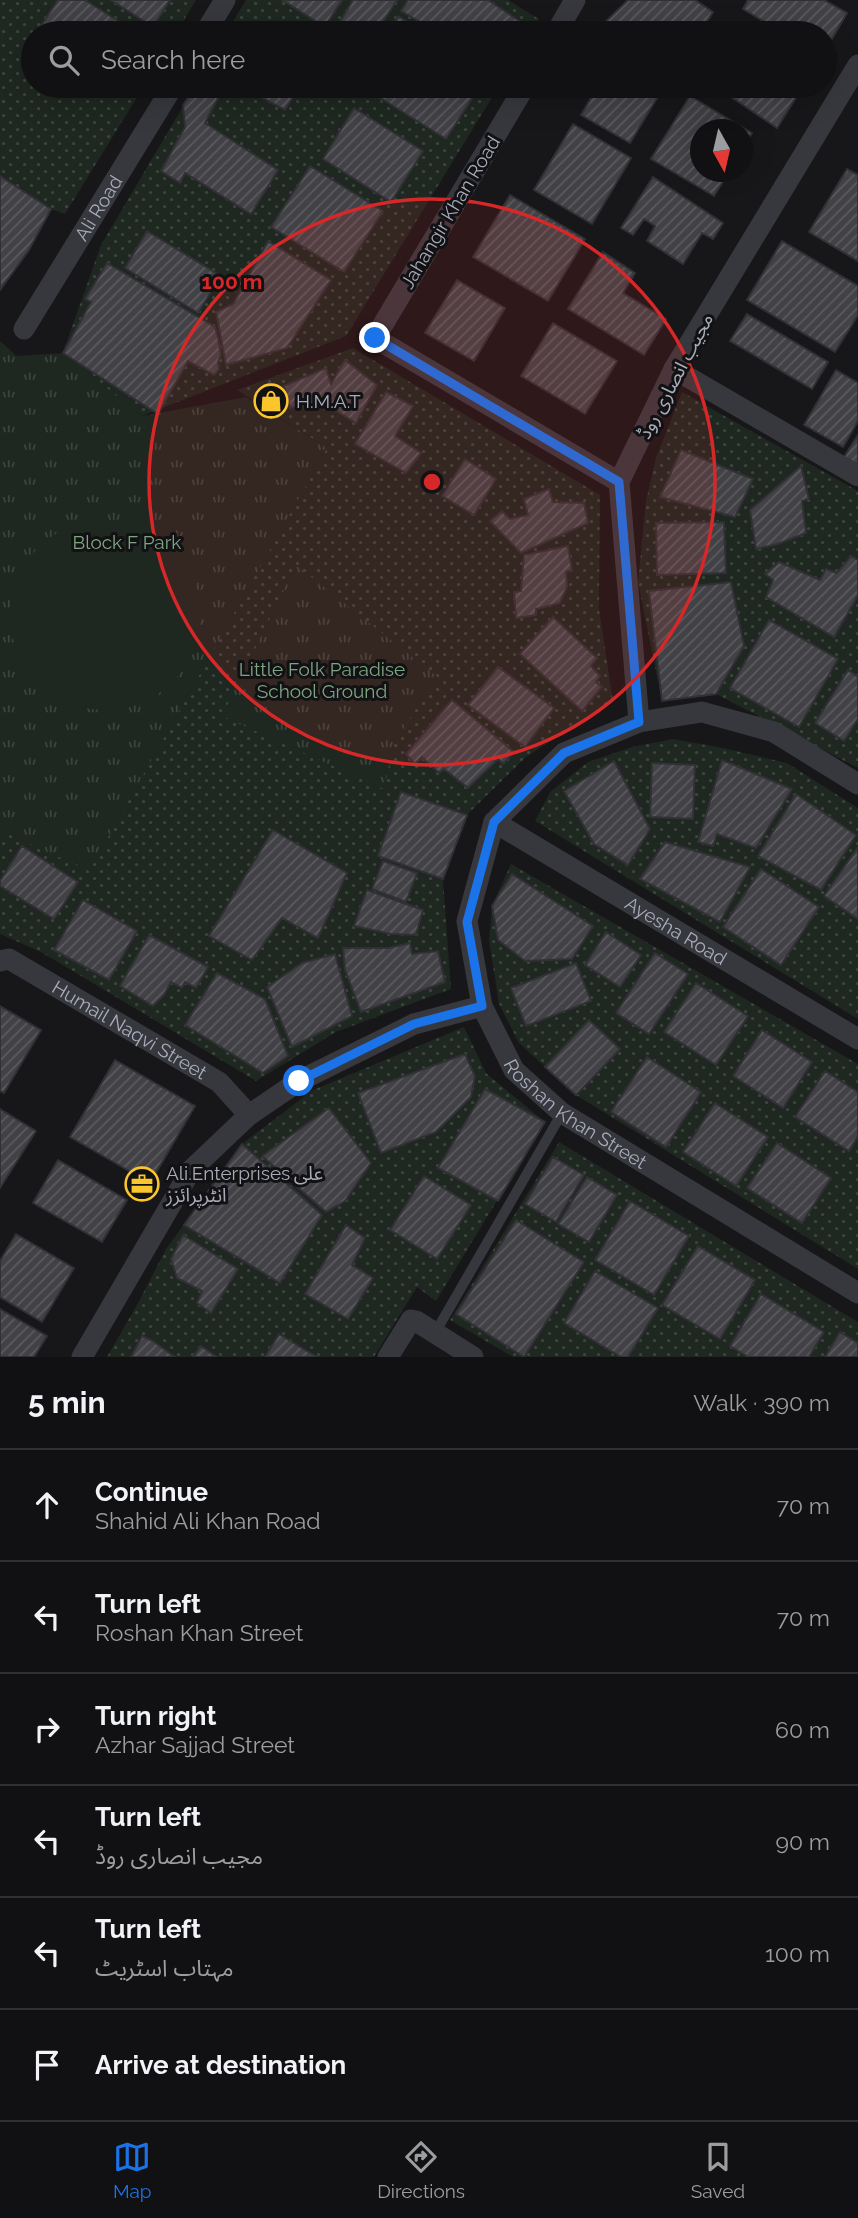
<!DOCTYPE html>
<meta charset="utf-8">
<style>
body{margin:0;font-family:Raleway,"Noto Sans Arabic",sans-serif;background:#1a191c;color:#f1f3f6}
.compass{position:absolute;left:690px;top:119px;width:63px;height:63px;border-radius:50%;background:#111013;box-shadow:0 7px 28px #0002;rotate:172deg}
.stop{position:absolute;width:21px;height:21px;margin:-16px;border:5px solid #1a73e8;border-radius:50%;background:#fff}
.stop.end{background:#1a73e8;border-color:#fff;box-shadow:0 2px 7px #0008}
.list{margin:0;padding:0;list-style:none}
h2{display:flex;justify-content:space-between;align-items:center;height:91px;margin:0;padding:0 28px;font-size:30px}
h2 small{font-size:23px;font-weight:400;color:#9c9da0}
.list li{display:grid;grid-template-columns:46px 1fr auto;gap:21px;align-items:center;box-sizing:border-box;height:112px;padding:0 28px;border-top:2px solid #303033}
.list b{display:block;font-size:26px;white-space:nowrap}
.list p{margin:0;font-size:23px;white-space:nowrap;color:#9c9da0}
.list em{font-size:23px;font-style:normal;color:#9c9da0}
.icon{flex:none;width:38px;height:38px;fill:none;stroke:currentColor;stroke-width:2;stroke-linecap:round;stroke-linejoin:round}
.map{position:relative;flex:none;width:858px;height:1357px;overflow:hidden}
.search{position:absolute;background:#111013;box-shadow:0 7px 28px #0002;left:21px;right:21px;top:21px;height:77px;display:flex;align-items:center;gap:18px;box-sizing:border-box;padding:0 24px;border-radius:38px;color:#9c9da0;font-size:26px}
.sheet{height:763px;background:#111013}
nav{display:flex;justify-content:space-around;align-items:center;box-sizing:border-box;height:98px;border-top:2px solid #303033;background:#111013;font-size:19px;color:#9c9da0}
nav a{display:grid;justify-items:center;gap:4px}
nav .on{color:#1a73e8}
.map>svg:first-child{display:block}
.grass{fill:url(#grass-dots)}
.park{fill:url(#park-tufts)}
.pitch{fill:#1e2720}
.building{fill:url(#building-hatch);stroke:#313035;stroke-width:2}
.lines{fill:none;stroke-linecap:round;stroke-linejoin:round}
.lane{stroke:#37383e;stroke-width:10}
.street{stroke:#37383e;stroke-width:21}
.route{stroke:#1a73e8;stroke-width:9}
.ring{fill:none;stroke:#d62828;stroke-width:3.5}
.labels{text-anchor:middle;stroke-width:6;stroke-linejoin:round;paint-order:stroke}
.street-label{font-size:19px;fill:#a8acb9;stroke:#121114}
.poi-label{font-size:19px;fill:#a8acb9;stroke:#121114;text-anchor:start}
.park-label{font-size:19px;fill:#7ea583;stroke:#121114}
.centre{fill:#d62828;stroke:#121114;stroke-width:3.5}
.ring-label{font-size:21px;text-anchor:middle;font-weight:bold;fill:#d62828;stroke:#121114;stroke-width:6;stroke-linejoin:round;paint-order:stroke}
</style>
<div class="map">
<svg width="858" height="1357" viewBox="0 0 858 1357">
<defs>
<pattern id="grass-dots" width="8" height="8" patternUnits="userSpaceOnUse" patternTransform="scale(1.75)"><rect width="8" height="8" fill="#1e2720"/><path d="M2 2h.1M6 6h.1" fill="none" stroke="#3c443e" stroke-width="1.8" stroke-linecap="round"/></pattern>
<pattern id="park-tufts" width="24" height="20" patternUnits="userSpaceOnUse" patternTransform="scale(1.75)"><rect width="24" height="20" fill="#1e2720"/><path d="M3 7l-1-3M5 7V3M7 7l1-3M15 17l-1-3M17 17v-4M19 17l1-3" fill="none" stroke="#3c443e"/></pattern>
<pattern id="building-hatch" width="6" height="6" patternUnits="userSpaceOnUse" patternTransform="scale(1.75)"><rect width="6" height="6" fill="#414146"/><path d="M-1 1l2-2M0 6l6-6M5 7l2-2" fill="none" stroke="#5a5a5f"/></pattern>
</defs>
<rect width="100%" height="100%" fill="#171619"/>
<path class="grass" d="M0,0H196L176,33H33V86H144L65,214L51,209L0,176Z
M246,0H508L539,19L531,33H226Z
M195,86H499L346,336L142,416L61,358L101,245Z
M353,348L600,495L599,609L613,701L526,757L467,815L443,879L451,989L336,1032L256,1081L41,952L0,934V830L89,870L327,448L237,390Z
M682,392L858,491V768L716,694L662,701L638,582L646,501L656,458Z
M673,739L723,748L787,763L858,808V1019L535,821L550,792L588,762L632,747Z
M511,864L858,1064V1269L576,1095L519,1043L499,1004L489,940L492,906Z
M464,1027L486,1073L545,1122L436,1301L417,1287L374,1357H107L138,1303L166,1249L242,1144L313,1090Z
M559,1142L858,1322V1357H513L450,1320Z"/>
<path class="park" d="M0,337V341L17,356L63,353L142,416L246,397L327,448L89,871L0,830Z
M296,565L444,682L422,699L393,746L384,789L222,716Z"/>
<path class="pitch" d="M10 615a95 95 0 1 1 190 0a95 95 0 1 1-190 0Z"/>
<path class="building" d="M58,0H85L137,33H36Z
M111,0H170L153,27Z
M282,0H342L325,27Z
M353,0H397L376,33H352L338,25Z
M408,0H488L521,22L514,33H439L401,11Z
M628,0H695L713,12L700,33H613L601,26Z
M748,0H824L847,13L825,51V33H783L743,9Z
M398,16L426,33H388Z
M82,86H108L101,97Z
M196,86H217L223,89L205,123L278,170L251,214L185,173L180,183L161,171L185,127L183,105Z
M240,86H300L285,110Z
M361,86H480L446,139Z
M598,86H660L663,88L630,143L581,115Z
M738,86H794L800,91L777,128L731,97Z
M690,96L752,133L742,149V130H700V172H729L714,196L651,159Z
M354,108L423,151L391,202L323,159Z
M573,124L631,158L592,224L534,190Z
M310,166L383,211L344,272L271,227Z
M847,169L858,175V261L809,232Z
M0,176L51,209L29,250L0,290Z
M653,177L723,223L713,239L702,233L683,264L647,241L655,226L644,219L633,235L621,228Z
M510,195L585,239L548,301L473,257Z
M147,231L221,276L198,313L125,268Z
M268,241L331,280L287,348L226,365L216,312L233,304Z
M782,241L858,286V315L835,352L747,300Z
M603,252L635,273L623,293L666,319L644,355L568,309Z
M107,263L215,327L218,337L221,355L218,362L219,369L214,375L188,361L158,414L63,353L91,302L85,299Z
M457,280L505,308L474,361L425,333Z
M747,314L828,362L812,389L730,341Z
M553,323L617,361L585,414L521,376Z
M345,360L377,385L356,423L322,402L290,408L284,386L326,368L331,384Z
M836,370L858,383V421L843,447L804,425Z
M386,392L413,406L395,436L421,453L406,473L355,444Z
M858,435V465L844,457Z
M681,450L753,479L735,517L660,497Z
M465,459L496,479L474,515L442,496Z
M801,466L809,499L802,501L806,533L778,544L756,549L750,510Z
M549,489L553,502L584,503L588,523L521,553L490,521L502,511L510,519L528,515L524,499Z
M724,522L726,573L657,575L656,523Z
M568,546L572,570L566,572L567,587L560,603L536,609V615L516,618L514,592L521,591L524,555Z
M851,556L858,560V595L834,637L766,597L773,580L765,574L779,562L820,580L826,569L837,573Z
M731,582L744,646L716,694L662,701L649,591Z
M553,617L597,658L591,666L600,676L596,682L602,687L582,711L520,654Z
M769,620L838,659L799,727L730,688Z
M498,667L554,708L525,747L468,705Z
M848,670L858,677V719L844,741L815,723Z
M452,700L514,752L503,764L498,759L468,788L444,769L439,773L422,757L415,764L406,754Z
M722,760L792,789L756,848L717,834L713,846L698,842Z
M614,761L650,829L628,865L594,844L564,791Z
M652,763L695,765L693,819L650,817Z
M401,792L467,815L443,879L378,856Z
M796,794L856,835L821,890L758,856Z
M273,830L347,873L318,938L282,918L252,960L209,936Z
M665,842L750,867L720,922L640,879Z
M22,846L78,882L54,919L0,886V881Z
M858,847V919L824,896Z
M383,861L417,873L406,902L372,889Z
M761,869L819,907L781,965L723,927Z
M512,874L593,926L572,959L525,961L498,940L492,906Z
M367,890L423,910L416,935L391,934L354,926Z
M83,900L137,931L109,980L54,950Z
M606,932L641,955L620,987L585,965Z
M149,935L208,967L196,988L185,982L182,988L171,982L164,995L153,1006L120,986Z
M410,943L412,954L438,951L445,982L361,1012L345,970L343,948H388Z
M655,953L688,974L649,1034L616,1013Z
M335,954L352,1016L292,1047L267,987L302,963Z
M576,963L591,1001L526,1026L511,988Z
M217,973L265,999L288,1056L263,1073L185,1025Z
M696,983L748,1016L716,1065L664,1032Z
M0,1006L41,1030L4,1093L0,1091Z
M589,1020L620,1049L576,1095L545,1067Z
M762,1030L812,1062L783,1108L733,1076Z
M465,1054L475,1076L471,1097L436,1132L381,1153L358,1093Z
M647,1057L701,1092L666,1147L611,1112Z
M115,1060L195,1106L150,1183L70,1137Z
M825,1071L858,1092V1136L849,1151L795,1117Z
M485,1089L545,1122L498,1201L438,1168Z
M715,1103L768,1137L736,1186L683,1152Z
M329,1108L371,1163L345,1201L326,1212L262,1156Z
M0,1109L36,1131L0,1188Z
M777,1143L831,1178L802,1223L747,1188Z
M242,1144L322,1215L280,1283L184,1225Z
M553,1157L584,1175L556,1222L525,1204Z
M58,1160L127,1200L102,1242L33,1203Z
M424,1176L471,1205L437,1259L390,1230Z
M587,1177L617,1195L589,1242L558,1224Z
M630,1201L689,1236L654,1295L595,1260Z
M516,1220L584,1262L524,1357L456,1314Z
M346,1225L365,1238L352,1265L373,1278L348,1319L305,1294Z
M16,1234L74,1268L42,1322L0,1297V1261Z
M183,1235L238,1269L211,1313L197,1303L202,1291L177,1278L171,1259Z
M698,1246L755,1280L720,1339L662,1305Z
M595,1271L658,1308L628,1357H621L564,1323Z
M761,1294L824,1332L809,1357H748L730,1346Z
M0,1309L47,1336L34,1357H0Z
M840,1332L858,1343V1357H825Z
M279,1334L317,1357H265Z
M142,1336L153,1341L175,1357H131Z
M201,1346L217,1357H193Z"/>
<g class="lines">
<path class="lane" d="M435,1333L562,1113"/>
<g class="street">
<path d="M205,33L225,0"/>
<path d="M556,33L575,0"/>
<path d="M525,86L375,338L619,482"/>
<path id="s1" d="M24,329L173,86"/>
<path d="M674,369L858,476"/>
<path d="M639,722L619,482L674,369L858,65"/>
<path id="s2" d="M494,822L467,921L482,1006L514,1070L562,1113L858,1293"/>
<path id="s3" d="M494,822L858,1039"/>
<path d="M494,822L564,753L639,722L702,712L774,732L858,784"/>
<path id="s4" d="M0,961L9,959L219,1082L249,1115"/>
<path d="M82,1357L191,1170L249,1115L299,1081L414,1024L482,1006"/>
<path d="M388,1357L411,1320L416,1321L473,1357"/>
</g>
</g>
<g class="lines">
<path class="route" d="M299,1081L414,1024L482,1006L467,922L494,822L564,753L639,722L619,482L375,338"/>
</g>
<circle cx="432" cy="482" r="283" fill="#d62828" fill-opacity=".12"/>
<circle class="ring" cx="432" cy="482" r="283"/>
<defs>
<symbol id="shop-ring" viewBox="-11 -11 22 22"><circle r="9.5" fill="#121114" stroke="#fbc62c" stroke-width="1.5"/><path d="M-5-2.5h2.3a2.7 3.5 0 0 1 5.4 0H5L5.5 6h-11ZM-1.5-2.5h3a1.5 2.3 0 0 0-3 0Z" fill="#fbc62c"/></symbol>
<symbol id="office-ring" viewBox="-11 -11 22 22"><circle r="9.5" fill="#121114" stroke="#fbc62c" stroke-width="1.5"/><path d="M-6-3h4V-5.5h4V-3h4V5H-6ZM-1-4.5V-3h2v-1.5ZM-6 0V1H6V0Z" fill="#fbc62c"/></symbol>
</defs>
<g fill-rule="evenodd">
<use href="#shop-ring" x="252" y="382" width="38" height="38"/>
<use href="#office-ring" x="123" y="1165" width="38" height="38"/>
</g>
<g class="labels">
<g class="street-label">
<text dy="7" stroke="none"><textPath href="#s1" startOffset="142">Ali Road</textPath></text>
<text transform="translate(450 212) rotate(-59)" y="7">Jahangir Khan Road</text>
<text transform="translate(675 376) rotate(-62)" y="7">مجیب انصاری روڈ</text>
<text dy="7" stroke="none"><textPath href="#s3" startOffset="212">Ayesha Road</textPath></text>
<text dy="7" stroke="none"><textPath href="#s4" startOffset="149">Humail Naqvi Street</textPath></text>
<text dy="7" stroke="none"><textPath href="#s2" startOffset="336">Roshan Khan Street</textPath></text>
</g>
<g class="poi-label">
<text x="296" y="408">H.M.A.T</text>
<text x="166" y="1180">Ali.Enterprises.علی<tspan x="166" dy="22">انٹرپرائزز</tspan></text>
</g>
<g class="park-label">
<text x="127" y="549">Block F Park</text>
<text x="322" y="676">Little Folk Paradise<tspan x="322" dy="22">School Ground</tspan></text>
</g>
</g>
<circle cx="432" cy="482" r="10" class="centre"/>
<g class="ring-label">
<text x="232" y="289">100 m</text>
</g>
</svg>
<svg class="compass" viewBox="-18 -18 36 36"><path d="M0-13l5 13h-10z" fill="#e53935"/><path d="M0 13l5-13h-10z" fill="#9c9da0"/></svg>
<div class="stop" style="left:299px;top:1081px"></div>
<div class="stop end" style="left:375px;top:338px"></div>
<div class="search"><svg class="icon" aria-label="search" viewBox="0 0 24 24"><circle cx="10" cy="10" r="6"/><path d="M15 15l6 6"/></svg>Search here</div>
</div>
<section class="sheet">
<h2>5 min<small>Walk · 390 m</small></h2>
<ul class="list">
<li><svg class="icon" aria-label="ahead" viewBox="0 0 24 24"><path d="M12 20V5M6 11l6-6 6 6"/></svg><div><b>Continue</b><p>Shahid Ali Khan Road</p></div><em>70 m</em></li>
<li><svg class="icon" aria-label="left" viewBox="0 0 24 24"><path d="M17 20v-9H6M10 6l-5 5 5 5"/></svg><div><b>Turn left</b><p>Roshan Khan Street</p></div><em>70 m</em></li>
<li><svg class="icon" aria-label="right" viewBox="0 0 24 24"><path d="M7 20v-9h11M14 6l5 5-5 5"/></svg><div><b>Turn right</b><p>Azhar Sajjad Street</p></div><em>60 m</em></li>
<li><svg class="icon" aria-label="left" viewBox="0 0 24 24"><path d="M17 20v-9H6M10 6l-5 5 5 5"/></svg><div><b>Turn left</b><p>مجیب انصاری روڈ</p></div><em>90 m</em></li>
<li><svg class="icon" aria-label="left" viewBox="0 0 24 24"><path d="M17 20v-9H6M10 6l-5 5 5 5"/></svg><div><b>Turn left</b><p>مہتاب اسٹریٹ</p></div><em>100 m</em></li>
<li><svg class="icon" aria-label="arrive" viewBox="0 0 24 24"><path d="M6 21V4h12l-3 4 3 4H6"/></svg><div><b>Arrive at destination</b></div></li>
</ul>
</section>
<nav>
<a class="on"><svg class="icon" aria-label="map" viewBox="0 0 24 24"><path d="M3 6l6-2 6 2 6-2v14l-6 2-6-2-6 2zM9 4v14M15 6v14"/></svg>Map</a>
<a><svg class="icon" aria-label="directions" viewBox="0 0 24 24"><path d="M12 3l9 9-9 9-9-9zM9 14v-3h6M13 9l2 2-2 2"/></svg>Directions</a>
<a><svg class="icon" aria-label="saved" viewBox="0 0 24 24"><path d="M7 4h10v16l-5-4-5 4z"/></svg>Saved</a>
</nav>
